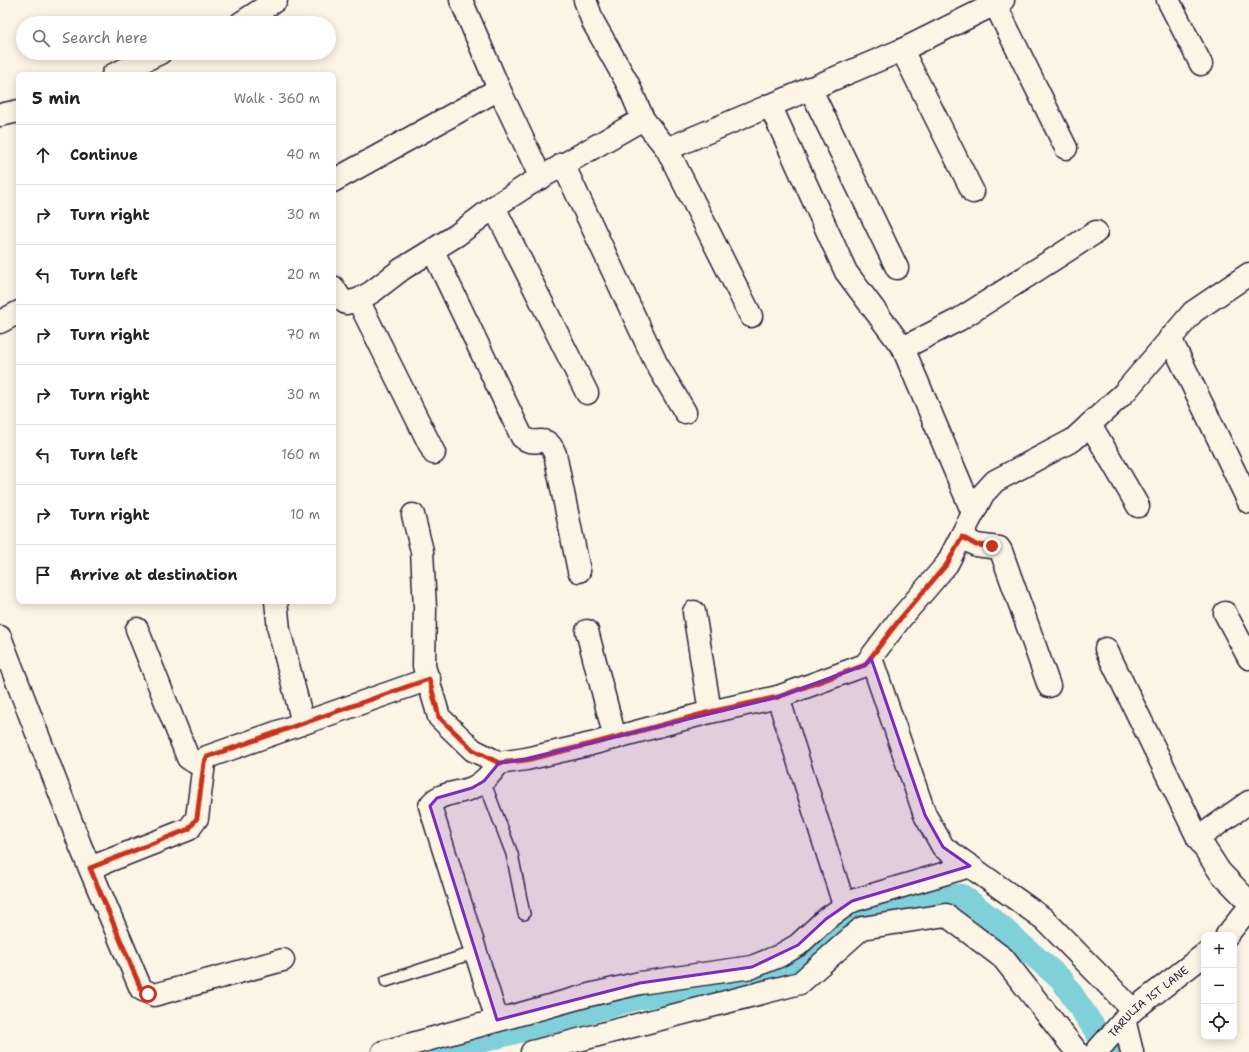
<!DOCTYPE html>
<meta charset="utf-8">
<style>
body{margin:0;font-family:"Shantell Sans",sans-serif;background:#f2f2f2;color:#222}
.controls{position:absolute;right:12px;bottom:12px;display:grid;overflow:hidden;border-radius:8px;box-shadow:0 2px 10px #0003}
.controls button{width:36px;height:36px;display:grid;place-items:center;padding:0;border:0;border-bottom:1px solid #e0e0e0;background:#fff;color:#222;font:20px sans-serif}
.stop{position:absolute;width:12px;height:12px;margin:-9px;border:3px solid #c8321e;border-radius:50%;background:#fff}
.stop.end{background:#c8321e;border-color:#fff;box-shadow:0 1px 4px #0008}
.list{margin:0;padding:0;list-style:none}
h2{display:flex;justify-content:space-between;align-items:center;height:52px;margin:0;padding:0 16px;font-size:17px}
h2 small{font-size:13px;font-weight:400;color:#767676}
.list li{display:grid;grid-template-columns:26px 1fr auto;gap:12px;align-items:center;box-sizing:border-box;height:60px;padding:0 16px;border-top:1px solid #e0e0e0}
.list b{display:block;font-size:15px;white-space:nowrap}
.list em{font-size:13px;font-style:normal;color:#767676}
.icon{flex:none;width:22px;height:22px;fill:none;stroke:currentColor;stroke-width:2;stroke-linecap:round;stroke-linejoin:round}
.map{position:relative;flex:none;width:1249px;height:1052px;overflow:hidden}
.search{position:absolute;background:#fff;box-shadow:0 2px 10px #0003;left:16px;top:16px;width:320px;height:44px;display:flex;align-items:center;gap:10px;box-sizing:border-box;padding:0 14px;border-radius:22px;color:#767676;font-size:15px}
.panel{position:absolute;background:#fff;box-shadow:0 2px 10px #0003;left:16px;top:72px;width:320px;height:532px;border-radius:8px}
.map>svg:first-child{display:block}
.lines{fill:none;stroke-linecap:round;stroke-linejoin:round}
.canal{stroke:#7fd0d9;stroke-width:24}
.lane-casing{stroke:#22223b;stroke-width:14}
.street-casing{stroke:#22223b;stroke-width:25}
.lane{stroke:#fcf5e5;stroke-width:11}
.street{stroke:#fcf5e5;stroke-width:22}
.route{stroke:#c8321e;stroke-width:5}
.marked{fill:#7b2cbf;fill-opacity:0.2;stroke:#7b2cbf;stroke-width:3;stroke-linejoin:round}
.labels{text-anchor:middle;stroke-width:4;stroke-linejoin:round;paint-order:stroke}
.street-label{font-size:11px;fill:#22223b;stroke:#fcf5e5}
</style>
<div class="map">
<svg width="1249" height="1052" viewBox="0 0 1249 1052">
<rect width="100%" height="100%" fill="#fcf5e5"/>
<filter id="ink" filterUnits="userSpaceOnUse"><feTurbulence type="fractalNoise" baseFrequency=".025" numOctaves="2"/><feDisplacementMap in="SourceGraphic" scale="8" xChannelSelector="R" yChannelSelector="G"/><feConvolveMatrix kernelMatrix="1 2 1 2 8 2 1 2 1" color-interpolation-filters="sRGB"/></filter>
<g filter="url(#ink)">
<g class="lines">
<path class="canal" d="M442,1052L638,998L746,978L801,962L847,923L903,897L962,896L987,915L1062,980L1110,1052"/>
<defs>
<path id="lane" d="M484,781L512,854L524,914
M386,981L476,952"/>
<g id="street">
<path d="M461,0L499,89L541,178"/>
<path d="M1168,0L1201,64"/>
<path d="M995,4L1066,148"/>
<path d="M241,23L276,0"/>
<path d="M902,50L973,192"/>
<path d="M113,75L160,53"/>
<path d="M810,88L897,268"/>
<path d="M770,105L846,272L903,348L973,513"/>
<path d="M0,115L19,111"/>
<path d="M643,119L667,149L751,316"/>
<path d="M667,149L902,50L1003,0"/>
<path d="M563,164L656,363L685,412"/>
<path d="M333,181L499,89"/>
<path d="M494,207L587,393"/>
<path d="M433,251L522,437C536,449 546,430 555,454L579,571"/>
<path d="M333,287L341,299L346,303L358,300L372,292L402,269L457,235L494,207L528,185L643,119L628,84L593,22L585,0"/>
<path d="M358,300L434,453"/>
<path d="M0,322L19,312"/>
<path d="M1170,338L1249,502"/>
<path d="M903,348L960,319L1096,232"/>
<path d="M1090,424L1138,506"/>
<path d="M413,515L422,551L425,608L424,666L439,717L473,750L499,763L526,759L591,744L710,712L778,697L865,665L900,619L947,564L983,494L995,481L1073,440L1124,393L1193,312L1249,274"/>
<path d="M962,537L976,545L999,548L1001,551L1049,686"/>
<path d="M276,601L279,630L303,723"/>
<path d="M694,612L710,712"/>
<path d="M1225,613L1249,658"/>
<path d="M137,629L188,758L196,763H204"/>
<path d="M587,631L615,738"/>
<path d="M0,637L80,845L141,989L154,995L283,960"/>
<path d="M1106,649L1198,838"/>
<path d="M871,658L925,815L943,847L1044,919L1133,1010"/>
<path d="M778,697L844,905"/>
<path d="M1249,802L1198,838L1220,872L1249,902"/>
<path d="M90,868L189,829L197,818L204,763L207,757L429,679"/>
<path d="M1227,935L1249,908"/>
<path d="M1124,1019L1132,1052"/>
<path d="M497,1020L430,806C438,792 458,794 472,788C484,783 491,773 499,763"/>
<path d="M383,1052L589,995L640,983L752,967L779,956L798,945L826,919L852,901L970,866"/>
<path d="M532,1052L800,983L862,928L946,915L1003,958L1077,1052"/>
<path id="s1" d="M1096,1052L1133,1010L1204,955"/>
</g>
</defs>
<use href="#lane" class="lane-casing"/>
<use href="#street" class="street-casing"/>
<use href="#lane" class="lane"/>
<use href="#street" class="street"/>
</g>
</g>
<g class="lines" filter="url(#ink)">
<path class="route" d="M148,994L141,989L90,868L189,829L197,818L204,763L207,757L429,679L439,717L473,750L499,763L526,760L591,744L710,712L778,697L865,665L900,619L947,564L962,537L976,545L992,546"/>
</g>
<path class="marked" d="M871,658L925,815L943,847L970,866L852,901L826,919L798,945L752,967L640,983L497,1020L430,806L437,798L472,788L484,781L499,763L526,759L778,697L865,665Z"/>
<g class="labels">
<g class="street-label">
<text dy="4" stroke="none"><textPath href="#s1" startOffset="73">TARULIA 1ST LANE</textPath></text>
</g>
</g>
</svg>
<div class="controls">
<button>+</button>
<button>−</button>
<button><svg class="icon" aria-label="locate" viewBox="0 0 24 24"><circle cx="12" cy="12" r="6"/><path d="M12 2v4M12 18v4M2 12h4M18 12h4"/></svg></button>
</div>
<div class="stop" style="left:148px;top:994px"></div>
<div class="stop end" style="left:992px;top:546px"></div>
<div class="search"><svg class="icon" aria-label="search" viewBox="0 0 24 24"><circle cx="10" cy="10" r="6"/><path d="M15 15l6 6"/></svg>Search here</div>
<section class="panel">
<h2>5 min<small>Walk · 360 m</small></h2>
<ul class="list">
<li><svg class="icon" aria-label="ahead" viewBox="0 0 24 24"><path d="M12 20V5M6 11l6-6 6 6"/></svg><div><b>Continue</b></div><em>40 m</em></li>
<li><svg class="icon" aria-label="right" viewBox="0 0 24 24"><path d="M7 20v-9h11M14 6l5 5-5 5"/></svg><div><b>Turn right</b></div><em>30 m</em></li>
<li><svg class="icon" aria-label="left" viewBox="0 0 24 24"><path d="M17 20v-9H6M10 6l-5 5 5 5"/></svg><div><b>Turn left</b></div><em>20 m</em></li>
<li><svg class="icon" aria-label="right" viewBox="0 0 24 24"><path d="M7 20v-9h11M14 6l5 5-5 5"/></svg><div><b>Turn right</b></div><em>70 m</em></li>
<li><svg class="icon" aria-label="right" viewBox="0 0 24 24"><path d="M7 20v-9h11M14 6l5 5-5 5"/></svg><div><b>Turn right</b></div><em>30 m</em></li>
<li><svg class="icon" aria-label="left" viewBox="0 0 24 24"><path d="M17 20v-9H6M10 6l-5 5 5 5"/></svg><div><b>Turn left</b></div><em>160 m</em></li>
<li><svg class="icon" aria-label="right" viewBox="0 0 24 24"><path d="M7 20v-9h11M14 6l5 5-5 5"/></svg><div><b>Turn right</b></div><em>10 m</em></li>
<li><svg class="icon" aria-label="arrive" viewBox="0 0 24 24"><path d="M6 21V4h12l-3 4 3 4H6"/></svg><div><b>Arrive at destination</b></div></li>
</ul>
</section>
</div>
